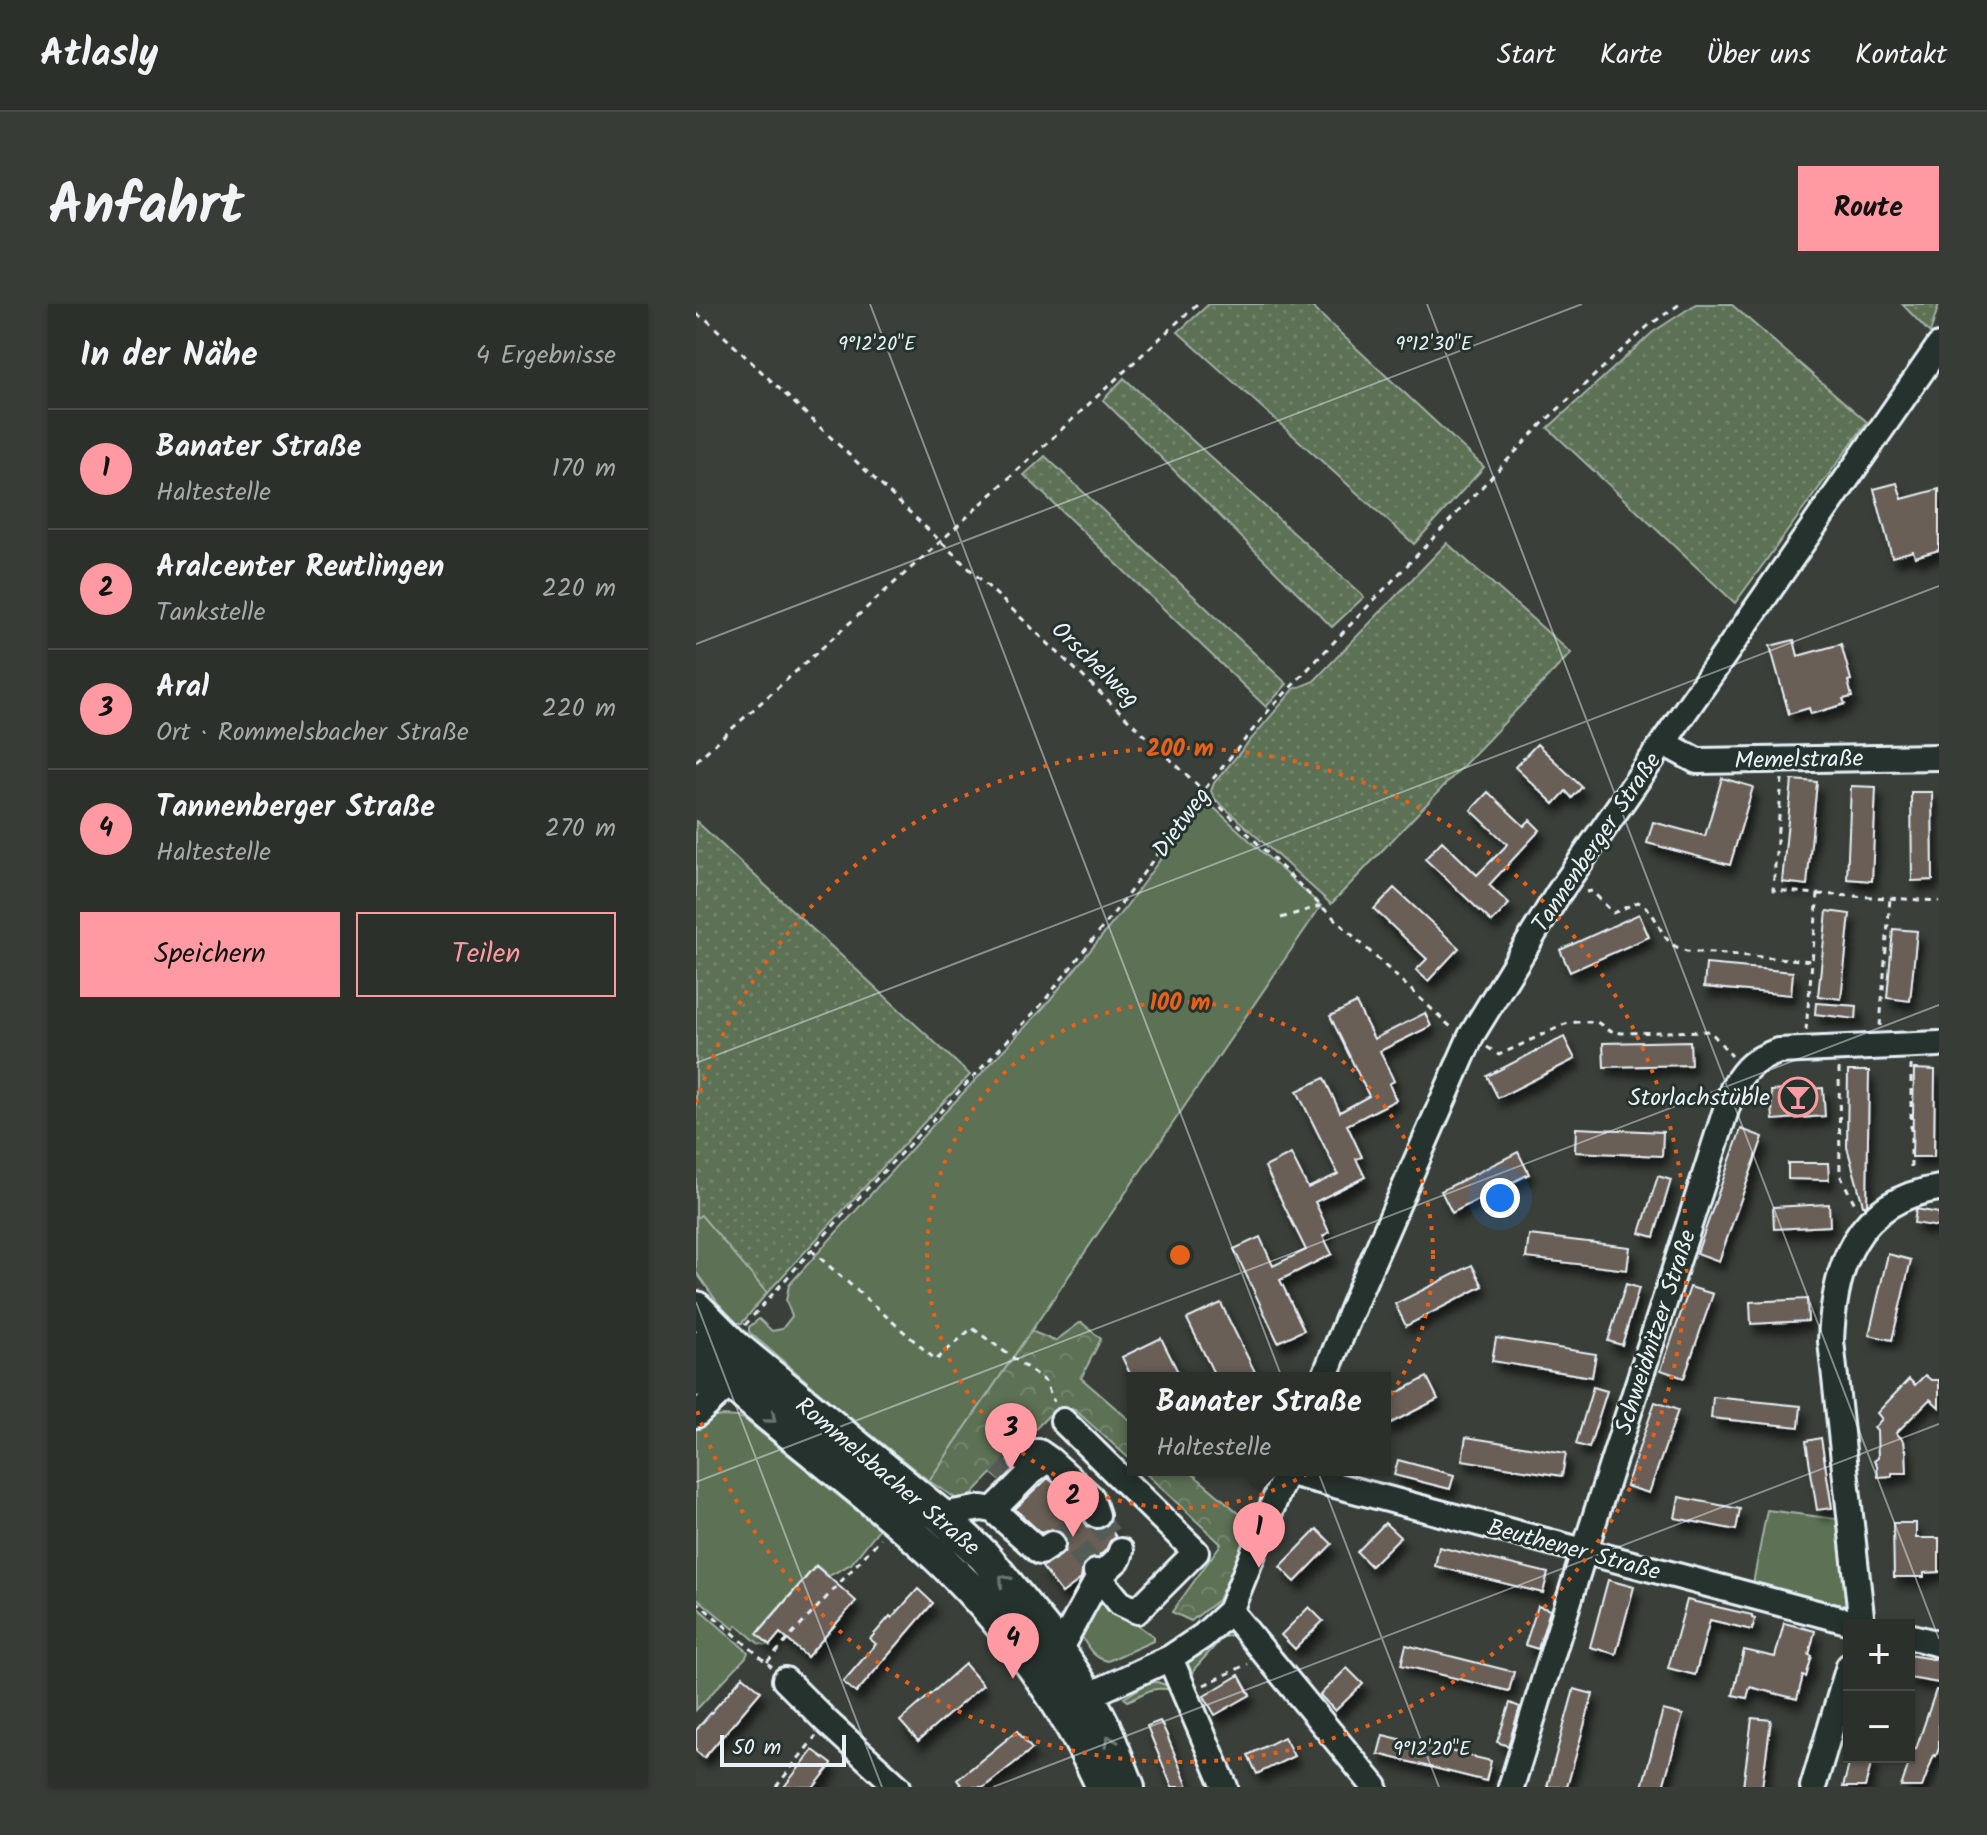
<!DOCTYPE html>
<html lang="de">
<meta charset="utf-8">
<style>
body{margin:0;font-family:Kalam,sans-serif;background:#383c37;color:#f1f3f6}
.controls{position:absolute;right:24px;bottom:24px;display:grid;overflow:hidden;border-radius:0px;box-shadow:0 2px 6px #0004}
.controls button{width:72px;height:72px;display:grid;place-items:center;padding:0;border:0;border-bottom:2px solid #484b47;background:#2c302b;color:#f1f3f6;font:40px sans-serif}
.scale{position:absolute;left:24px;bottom:20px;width:126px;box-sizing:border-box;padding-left:8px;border:4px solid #e8f1f8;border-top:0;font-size:22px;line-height:28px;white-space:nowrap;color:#e8f1f8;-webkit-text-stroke:6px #26332d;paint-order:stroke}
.you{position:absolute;left:804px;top:894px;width:28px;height:28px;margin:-20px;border:6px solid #fff;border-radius:50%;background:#1a73e8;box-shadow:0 0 0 12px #1a73e833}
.badge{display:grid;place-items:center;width:52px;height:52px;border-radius:50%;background:#ff9aa2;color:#111;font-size:26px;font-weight:700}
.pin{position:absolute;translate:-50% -66px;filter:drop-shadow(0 2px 4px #0008)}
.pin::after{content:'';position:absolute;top:42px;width:28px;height:24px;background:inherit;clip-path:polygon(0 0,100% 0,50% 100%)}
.popup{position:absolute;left:431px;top:1068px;width:264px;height:104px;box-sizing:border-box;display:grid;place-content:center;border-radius:0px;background:#2c302b;filter:drop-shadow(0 2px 6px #0005);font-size:26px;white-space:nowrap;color:#a6a9a9}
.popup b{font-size:30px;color:#f1f3f6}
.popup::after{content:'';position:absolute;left:50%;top:100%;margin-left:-16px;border:16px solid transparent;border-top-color:#2c302b}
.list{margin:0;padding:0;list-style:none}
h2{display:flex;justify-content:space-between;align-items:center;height:104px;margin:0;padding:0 32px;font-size:34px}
h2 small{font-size:26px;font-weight:400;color:#a6a9a9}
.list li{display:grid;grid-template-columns:52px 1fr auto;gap:24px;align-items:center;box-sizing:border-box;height:120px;padding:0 32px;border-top:2px solid #484b47}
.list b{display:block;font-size:30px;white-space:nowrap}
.list p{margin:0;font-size:26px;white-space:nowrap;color:#a6a9a9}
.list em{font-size:26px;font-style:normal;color:#a6a9a9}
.actions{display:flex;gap:16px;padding:24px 32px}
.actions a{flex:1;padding:18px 0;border:2px solid #ff9aa2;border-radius:0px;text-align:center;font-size:28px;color:#ff9aa2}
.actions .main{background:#ff9aa2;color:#111}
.map{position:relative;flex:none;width:1243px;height:1483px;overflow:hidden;border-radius:0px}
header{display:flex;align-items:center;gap:48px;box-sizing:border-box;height:112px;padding:0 40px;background:#2c302b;border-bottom:2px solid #484b47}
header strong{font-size:38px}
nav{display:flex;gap:44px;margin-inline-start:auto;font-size:28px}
.intro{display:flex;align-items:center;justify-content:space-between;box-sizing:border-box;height:192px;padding:0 48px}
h1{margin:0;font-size:56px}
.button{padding:20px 36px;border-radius:0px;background:#ff9aa2;color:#111;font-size:28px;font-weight:700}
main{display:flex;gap:48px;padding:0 48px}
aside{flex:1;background:#2c302b;border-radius:0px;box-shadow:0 2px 6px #0004}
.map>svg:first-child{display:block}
.green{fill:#5d7155;stroke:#a2b1a6;stroke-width:2}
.forest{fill:url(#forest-crowns);stroke:#a2b1a6;stroke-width:2}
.garden{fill:url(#garden-dots);stroke:#a2b1a6;stroke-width:2}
.building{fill:#6a5e56;stroke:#e8f1f8;stroke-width:2;filter:url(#shadow)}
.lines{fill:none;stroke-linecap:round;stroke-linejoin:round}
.minor-tunnel{stroke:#545b56;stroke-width:24;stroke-dasharray:24 12;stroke-linecap:butt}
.minor-casing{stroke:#e8f1f8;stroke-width:30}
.major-casing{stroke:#e8f1f8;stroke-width:38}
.path{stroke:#e8f1f8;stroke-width:3;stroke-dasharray:6 6;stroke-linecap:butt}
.minor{stroke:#26332d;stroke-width:24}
.major{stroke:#26332d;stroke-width:32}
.oneway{stroke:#6a7674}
.ticks{fill:none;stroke:#e8f1f8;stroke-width:2;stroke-opacity:0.45}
.ring{fill:none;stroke:#e86118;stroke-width:4;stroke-dasharray:4 8}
.labels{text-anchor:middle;stroke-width:6;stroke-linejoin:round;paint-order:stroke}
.street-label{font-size:24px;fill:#e8f1f8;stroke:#26332d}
.poi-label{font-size:24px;fill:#e8f1f8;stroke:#26332d;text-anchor:end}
.ticks-label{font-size:20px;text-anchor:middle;fill:#e8f1f8;stroke:#26332d;stroke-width:6;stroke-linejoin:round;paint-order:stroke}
.centre{fill:#e86118;stroke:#26332d;stroke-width:4}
.ring-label{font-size:24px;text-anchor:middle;font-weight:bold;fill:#e86118;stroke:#26332d;stroke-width:6;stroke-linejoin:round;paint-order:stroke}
</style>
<header>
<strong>Atlasly</strong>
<nav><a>Start</a><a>Karte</a><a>Über uns</a><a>Kontakt</a></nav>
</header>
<div class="intro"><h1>Anfahrt</h1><a class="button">Route</a></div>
<main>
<aside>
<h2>In der Nähe<small>4 Ergebnisse</small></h2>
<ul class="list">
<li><span class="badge">1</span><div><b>Banater Straße</b><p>Haltestelle</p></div><em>170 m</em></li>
<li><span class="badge">2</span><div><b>Aralcenter Reutlingen</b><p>Tankstelle</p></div><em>220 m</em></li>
<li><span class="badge">3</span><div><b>Aral</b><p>Ort · Rommelsbacher Straße</p></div><em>220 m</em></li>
<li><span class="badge">4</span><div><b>Tannenberger Straße</b><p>Haltestelle</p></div><em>270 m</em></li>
</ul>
<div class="actions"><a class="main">Speichern</a><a>Teilen</a></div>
</aside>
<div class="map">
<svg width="1243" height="1483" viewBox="0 0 1243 1483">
<defs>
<pattern id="forest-crowns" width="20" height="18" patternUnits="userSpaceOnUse" patternTransform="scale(2)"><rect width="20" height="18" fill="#5d7155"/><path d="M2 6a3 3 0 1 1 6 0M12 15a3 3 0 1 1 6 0" fill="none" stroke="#74866e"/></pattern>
<pattern id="garden-dots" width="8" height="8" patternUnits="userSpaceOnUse" patternTransform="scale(2)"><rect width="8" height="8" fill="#5d7155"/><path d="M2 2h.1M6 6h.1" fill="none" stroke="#74866e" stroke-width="1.8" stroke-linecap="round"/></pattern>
<filter id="shadow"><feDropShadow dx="5" dy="9" stdDeviation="4" flood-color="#0009"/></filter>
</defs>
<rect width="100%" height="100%" fill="#3a4039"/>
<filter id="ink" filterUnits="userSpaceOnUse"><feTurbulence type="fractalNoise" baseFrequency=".0125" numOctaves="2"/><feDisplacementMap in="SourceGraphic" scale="16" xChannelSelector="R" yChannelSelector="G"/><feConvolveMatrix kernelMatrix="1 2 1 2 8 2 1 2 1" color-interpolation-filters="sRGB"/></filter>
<g filter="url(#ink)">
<path class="green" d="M509,499L515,501L625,602L233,1177L142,1104L53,1028V1023L63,1015L76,1027L86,1025L96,1012L90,997L93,981L238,820L348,703L429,604L503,502Z
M5,910L71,989L46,1019H41L22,999L0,968V914Z
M25,1112L42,1113L48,1115L183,1225L155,1260L133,1272L120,1261L61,1329L74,1342L62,1339L41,1321L38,1325L0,1293V1124L11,1115Z
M1071,1206L1155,1217L1166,1320L1055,1290Z
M407,1297L457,1332V1337L412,1357C395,1354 390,1339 382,1326Z
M0,1302L52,1348L50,1353L0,1406Z
M531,1327H536L539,1331L527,1333L499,1364L495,1376L489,1367L490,1358L525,1329Z
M461,1378L470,1381L477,1386C455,1382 451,1388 432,1397L428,1394L452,1379Z"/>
<path class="forest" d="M385,1018L405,1035L385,1074L437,1119V1158L378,1105L358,1106L267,1199L233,1177L335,1027L359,1037Z
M446,1166H492L557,1221L522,1296L495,1317L476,1308L525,1240Z"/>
<path class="garden" d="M513,0H613L788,163L718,240L482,28Z
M1000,0H1035L1171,118L1039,299L852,124L957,28Z
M1206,0H1243L1234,29Z
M428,74L668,293L636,323L407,96Z
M349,152L591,380L570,403L328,171Z
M751,239L875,349L635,600L519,495L515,487L518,479L598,385L618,377Z
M0,517L274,771L232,814L71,989L5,911L0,914Z"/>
<path class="building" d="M1201,179L1206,195L1243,185V246L1219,253L1217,247L1196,253L1178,185Z
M1098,336L1102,352L1145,340L1155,376L1152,377L1156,393L1147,395L1149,400L1115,410L1113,404L1093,410L1074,342Z
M841,440L886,483L876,494L870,487L858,500L819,463Z
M1026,474L1057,483L1034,561L951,539L957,518L1009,532Z
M1096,476L1121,478L1111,581L1086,578Z
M1155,482L1180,483L1176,577L1151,575Z
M792,488L828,522L834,516L844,526L793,581L813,600L796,618L729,555L746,537L781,571L808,544L811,540L775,506Z
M1215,488H1236L1237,576L1216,577Z
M698,584L763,644L732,677L720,666L731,655L678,605Z
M1131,607L1154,610L1145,695L1122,692Z
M943,610L953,633L874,668L864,646Z
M1197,625L1221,627L1214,697L1191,694Z
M1010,660L1097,668L1095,691L1008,683Z
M660,699L678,735L729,709L735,722L684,747L698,777L693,780L700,796L651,821L666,853L660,855L669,873L619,898L633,928L627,932L636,950L584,976L608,1026L582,1038L538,945L564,933L577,962L610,946L569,863L595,850L612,884L642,870L601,787L628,774L644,808L673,792L634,712Z
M1120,699L1161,702L1160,715L1119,710Z
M868,733L879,755L802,794L791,772Z
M994,737L995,761L908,763L907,739Z
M1218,765L1239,766L1238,853H1216Z
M1152,767H1173L1171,901H1167L1151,843Z
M1127,784L1129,812L1077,816L1075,787Z
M880,824L967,828L966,852L879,848Z
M1045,825L1067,833L1023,957L1001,949Z
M822,848L833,870L756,909L745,887Z
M1092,859H1132L1133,876L1092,875Z
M962,872L975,876L958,933L944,929Z
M1133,900L1134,922L1078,925L1077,903Z
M1220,905L1243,909V923L1218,919Z
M833,931L934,943L931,966L830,954Z
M1192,950L1215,956L1196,1036L1173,1031Z
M776,961L787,982L710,1022L699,1000Z
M930,980L943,984L926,1041L912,1037Z
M994,983L1017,990L988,1074L965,1066Z
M1111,995L1112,1017L1055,1020L1054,998Z
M525,999L531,1012L562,1074H520L505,1043L491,1015Z
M465,1034L485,1074H436L426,1053Z
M800,1034L900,1050L896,1073L796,1057Z
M1229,1071L1235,1076H1243V1103L1234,1095L1200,1129L1208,1137L1209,1145H1210L1211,1169H1196V1172L1182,1173L1181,1162L1178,1157L1182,1154L1181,1127L1178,1124L1186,1115L1181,1109L1213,1075L1219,1081Z
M731,1073L742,1095L689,1122V1095Z
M897,1083L911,1087L893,1144L880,1140Z
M1017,1093L1105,1102L1103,1123L1015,1114Z
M959,1098L982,1106L953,1189L930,1182Z
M770,1133L870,1149L866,1172L766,1156Z
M1125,1134L1136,1204L1121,1206L1110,1137Z
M311,1156L317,1165L305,1177L298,1171Z
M702,1156L758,1171L754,1185L698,1171Z
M352,1174L382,1201L387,1216L392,1223L399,1226L405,1225L412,1221L420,1233L414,1237L410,1246L402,1253L392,1256L387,1261L385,1275L366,1289L346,1263L364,1252L369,1247L371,1240L369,1232L363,1227L356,1225L345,1229L319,1205Z
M983,1193L1044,1205L1040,1226L979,1214Z
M689,1219L704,1233L675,1262L661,1248Z
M1197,1219H1220V1234H1243V1268L1228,1269V1273H1198Z
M621,1225L636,1240L599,1278L584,1263Z
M743,1243L852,1269L847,1289L739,1262Z
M120,1262L160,1297L111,1353L84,1329L74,1341L61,1330Z
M912,1276L938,1283L920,1350L894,1343Z
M222,1285L237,1299L160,1389L147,1378L180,1340L174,1335L194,1312L196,1314Z
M991,1296L1056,1311V1314L1059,1315L1056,1326L1014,1316L999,1371L972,1364Z
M842,1302L854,1306L842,1345L829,1341Z
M613,1303L627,1317L599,1345L585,1331Z
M1088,1319L1119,1327L1113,1351L1116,1352L1110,1373L1107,1372L1101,1395L1054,1383L1051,1394L1037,1391L1048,1346L1079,1353Z
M710,1341L818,1368L813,1387L705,1361Z
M1213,1351L1243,1356V1379L1213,1374Z
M269,1360L287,1381L222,1437L204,1417Z
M651,1364L667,1380L639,1407L624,1391Z
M543,1371L554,1391L519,1411L508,1392Z
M47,1372L65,1387L8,1454L0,1447V1426Z
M878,1385L897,1390L871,1483H851Z
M1240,1386H1243V1444L1240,1452L1238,1451L1226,1483H1205L1218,1444L1220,1445Z
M814,1399L824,1403L812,1442L801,1438Z
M967,1406L987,1411L967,1483H946Z
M1056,1414L1075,1416L1066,1483H1047Z
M464,1417L470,1429L492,1483H476L459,1442L451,1422Z
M321,1427L336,1445L288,1483H267L261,1476Z
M687,1431L795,1457L790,1477L682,1450Z
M588,1433L598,1452L561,1470L552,1451Z
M117,1446L136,1460L118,1483H88Z
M1155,1453H1177L1169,1483H1147Z"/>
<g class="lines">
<path class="minor-tunnel" d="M304,1177L326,1154
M401,1211L405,1221L425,1247
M356,1240L370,1230L400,1268"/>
<defs>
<path id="minor" d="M968,439L1001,457L1243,453
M628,1074L663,988L775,732L862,590L1243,42
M0,1080L28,1052
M0,1111L35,1079L46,1065
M367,1117L500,1248L441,1307L424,1299L403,1273L423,1254L425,1247
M326,1154L333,1148H343L353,1155L395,1193L401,1211
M590,1168L1166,1321
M297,1206L337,1166L353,1155
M244,1211L286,1204L297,1206L344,1248L356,1240
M534,1307L679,1483
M1166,1321L1135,1037C1138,963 1159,897 1243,884
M1213,1332L1243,1340
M363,1346L403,1273L400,1268
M474,1354L529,1483
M89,1376L131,1418L202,1483
M379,1398L474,1354L507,1332L534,1307L591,1166
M815,1483L888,1248L1037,784C1051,761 1057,757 1082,747L1243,740
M1117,1483L1153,1362"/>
<path id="major" d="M0,1004L39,1043L244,1211L288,1252L353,1332L392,1392L408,1423L432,1483
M0,1044C67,1113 146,1167 218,1231C297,1300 364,1387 407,1483"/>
</defs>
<use href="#minor" class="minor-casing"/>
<use href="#major" class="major-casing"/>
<path class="path" d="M0,10L11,16L533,511L625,602L756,724
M0,457L245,237L501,0
M1086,475L1077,586L1122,590L1110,726
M890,588L896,587L917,609L942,598C967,610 959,639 991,647L1117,657
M1122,590L1243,597
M585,614L624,602
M1184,722L1194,594
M791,743L803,751L869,720L881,718H901L912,726L925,729L1014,727L1036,752
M1215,761V869
M1143,764L1144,871L1161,904
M115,946L240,1056L276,1024L349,1077L358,1098
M49,1021L154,903L345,701L425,600L507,487L573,406L846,120L952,22L984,0
M0,1297L76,1363
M71,1358L185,1234
M508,1381L552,1360
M80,1483L120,1432"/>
<use href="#minor" class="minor"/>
<use href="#major" class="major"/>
</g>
<defs><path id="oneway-chevron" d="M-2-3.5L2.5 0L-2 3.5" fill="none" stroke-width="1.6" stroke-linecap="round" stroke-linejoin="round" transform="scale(2)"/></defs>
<g class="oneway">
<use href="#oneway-chevron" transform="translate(75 1114) rotate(40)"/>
<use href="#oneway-chevron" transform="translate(308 1276) rotate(-131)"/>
<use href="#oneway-chevron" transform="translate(414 1437) rotate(-112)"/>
</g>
</g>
<path class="ticks" d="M174,0L743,1483M731,0L1243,1335M0,340L886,0M0,759L1243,282M0,998L186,1483M0,1178L1243,701M297,1483L1243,1120"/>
<g class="ring">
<circle cx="484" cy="951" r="253"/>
<path d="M0 799A507 507 0 1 1 0 1103"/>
</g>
<defs>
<symbol id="bar-ring" viewBox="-11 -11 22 22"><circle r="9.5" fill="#26332d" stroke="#ff9aa2" stroke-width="1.5"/><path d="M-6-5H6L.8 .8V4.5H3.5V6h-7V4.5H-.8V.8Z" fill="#ff9aa2"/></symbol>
</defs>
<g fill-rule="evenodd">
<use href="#bar-ring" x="1080" y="771" width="44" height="44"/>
</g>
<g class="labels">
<g class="street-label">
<text transform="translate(400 360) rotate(44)" y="8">Orschelweg</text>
<text transform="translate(1103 455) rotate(-1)" y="8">Memelstraße</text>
<text transform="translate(485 518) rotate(-54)" y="8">Dietweg</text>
<text transform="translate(900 538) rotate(-56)" y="8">Tannenberger Straße</text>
<text transform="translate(959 1028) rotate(-72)" y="8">Schweidnitzer Straße</text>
<text transform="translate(192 1172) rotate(40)" y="8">Rommelsbacher Straße</text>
<text transform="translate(878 1245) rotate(15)" y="8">Beuthener Straße</text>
</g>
<g class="poi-label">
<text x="1074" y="801">Storlachstüble</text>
</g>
</g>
<g class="ticks-label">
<text x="181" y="46">9°12'20"E</text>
<text x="738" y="46">9°12'30"E</text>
<text x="736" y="1451">9°12'20"E</text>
</g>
<circle cx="484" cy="951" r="12" class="centre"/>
<g class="ring-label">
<text x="484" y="452">200 m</text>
<text x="484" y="706">100 m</text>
</g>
</svg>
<div class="controls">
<button>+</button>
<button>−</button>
</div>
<div class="scale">50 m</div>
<div class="you"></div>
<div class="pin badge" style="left:563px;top:1264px">1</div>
<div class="popup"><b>Banater Straße</b>Haltestelle</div>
<div class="pin badge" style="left:377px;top:1233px">2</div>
<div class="pin badge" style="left:315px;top:1165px">3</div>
<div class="pin badge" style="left:317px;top:1375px">4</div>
</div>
</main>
